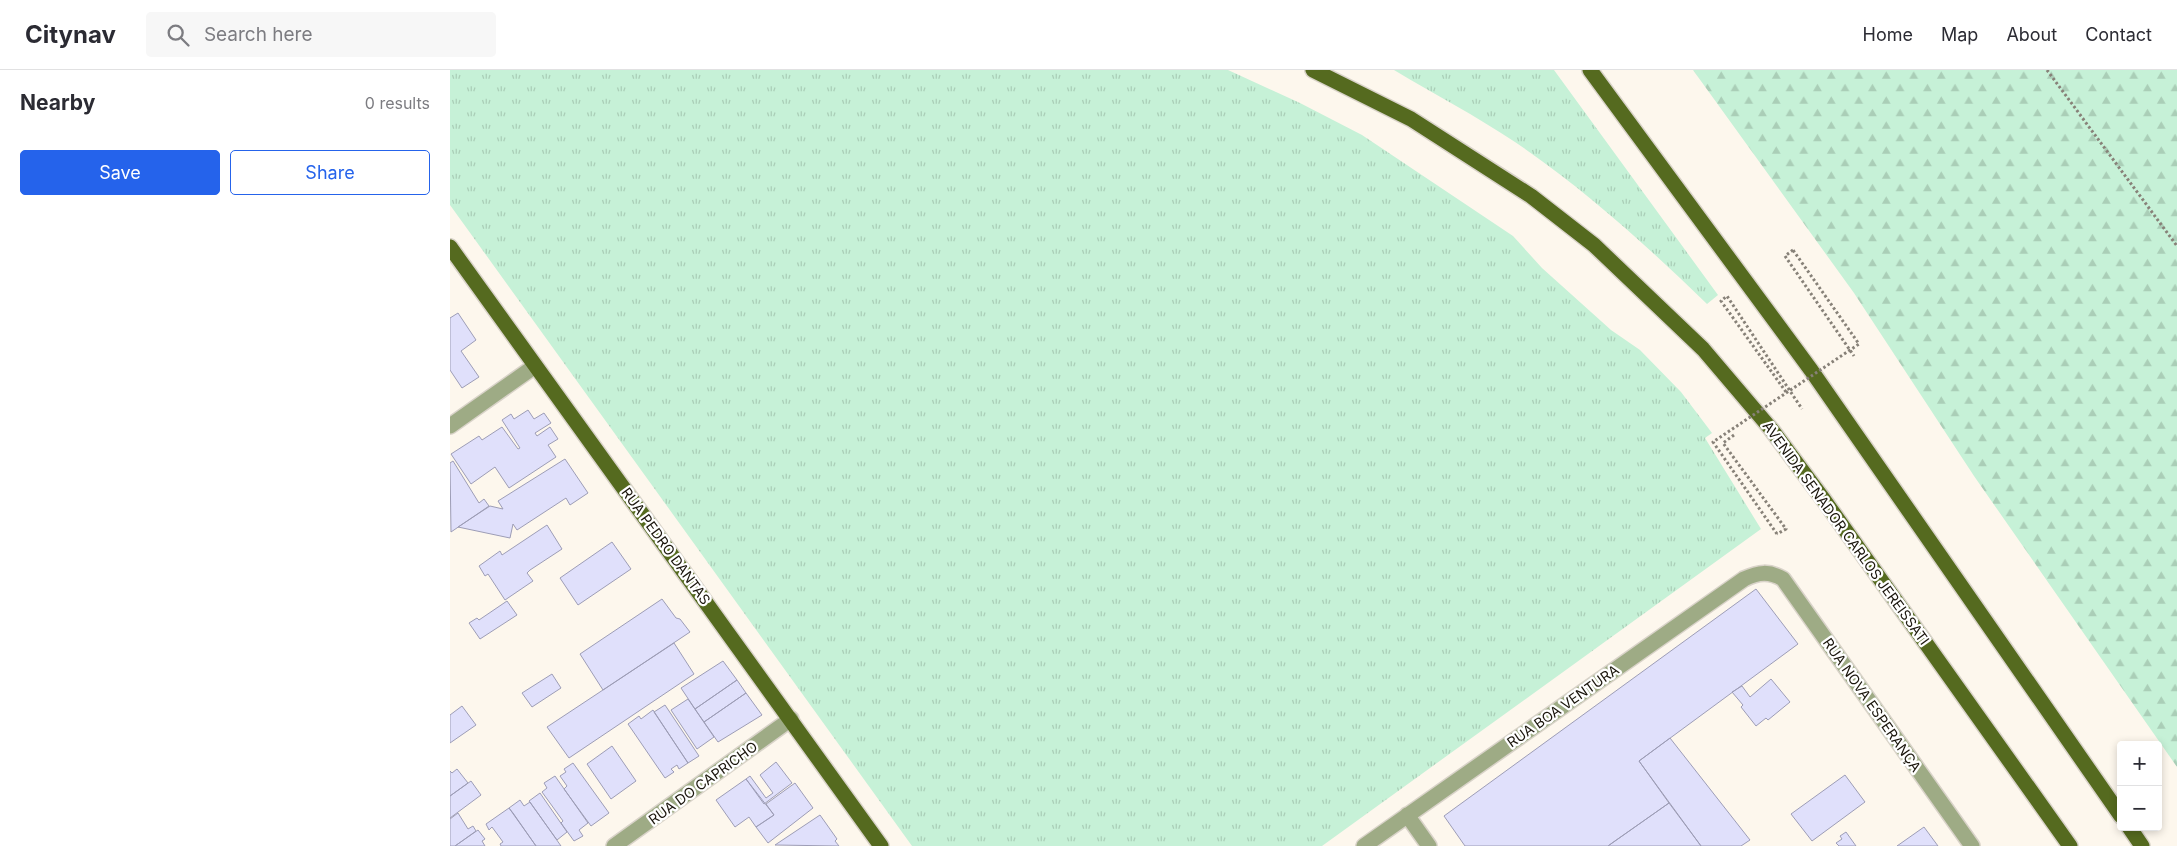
<!DOCTYPE html>
<meta charset="utf-8">
<style>
body{margin:0;font-family:Inter,sans-serif;background:#f7f7f7;color:#2b2b33}
.controls{position:absolute;right:15px;bottom:15px;display:grid;overflow:hidden;border-radius:5px;box-shadow:0 2px 8px #0003}
.controls button{width:45px;height:45px;display:grid;place-items:center;padding:0;border:0;border-bottom:1px solid #e1e1e2;background:#fff;color:#2b2b33;font:25px sans-serif}
.list{margin:0;padding:0;list-style:none}
h2{display:flex;justify-content:space-between;align-items:center;height:65px;margin:0;padding:0 20px;font-size:21px}
h2 small{font-size:16px;font-weight:400;color:#7c7c81}
.actions{display:flex;gap:10px;padding:15px 20px}
.actions a{flex:1;padding:11px 0;border:1px solid #2563eb;border-radius:5px;text-align:center;font-size:18px;color:#2563eb}
.actions .main{background:#2563eb;color:#fff}
.icon{flex:none;width:28px;height:28px;fill:none;stroke:currentColor;stroke-width:2;stroke-linecap:round;stroke-linejoin:round}
.map{position:relative;flex:none;width:1727px;height:776px;overflow:hidden}
header{display:flex;align-items:center;gap:30px;box-sizing:border-box;height:70px;padding:0 25px;background:#fff;border-bottom:1px solid #e1e1e2}
header strong{font-size:24px}
nav{display:flex;gap:28px;margin-inline-start:auto;font-size:18px}
.search{width:350px;height:45px;background:#f7f7f7;display:flex;align-items:center;gap:12px;box-sizing:border-box;padding:0 18px;border-radius:5px;color:#7c7c81;font-size:19px}
main{display:flex}
aside{flex:1;background:#fff}
.map>svg:first-child{display:block}
.grass{fill:url(#grass-tufts)}
.forest{fill:url(#forest-firs)}
.building{fill:#e0e0fb;stroke:#9d9db6}
.lines{fill:none;stroke-linecap:round;stroke-linejoin:round}
.minor-casing{stroke:#d9d3c9;stroke-width:18}
.major-casing{stroke:#d9d3c9;stroke-width:18}
.path{stroke:#878178;stroke-width:3;stroke-dasharray:2.5 2.5;stroke-linecap:butt}
.minor{stroke:#9eab85;stroke-width:15}
.major{stroke:#556a1f;stroke-width:15}
.path-bridge{stroke:#878178;stroke-width:3;stroke-dasharray:2.5 2.5;stroke-linecap:butt}
.labels{text-anchor:middle;stroke-width:4.5;stroke-linejoin:round;paint-order:stroke}
.street-label{font-size:14px;fill:#19140b;stroke:#fff}
</style>
<header>
<strong>Citynav</strong>
<div class="search"><svg class="icon" aria-label="search" viewBox="0 0 24 24"><circle cx="10" cy="10" r="6"/><path d="M15 15l6 6"/></svg>Search here</div>
<nav><a>Home</a><a>Map</a><a>About</a><a>Contact</a></nav>
</header>
<main>
<aside>
<h2>Nearby<small>0 results</small></h2>
<ul class="list">
</ul>
<div class="actions"><a class="main">Save</a><a>Share</a></div>
</aside>
<div class="map">
<svg width="1727" height="776" viewBox="0 0 1727 776">
<defs>
<pattern id="grass-tufts" width="24" height="20" patternUnits="userSpaceOnUse" patternTransform="scale(1.25)"><rect width="24" height="20" fill="#c6f1d7"/><path d="M3 7l-1-3M5 7V3M7 7l1-3M15 17l-1-3M17 17v-4M19 17l1-3" fill="none" stroke="#aaceb7"/></pattern>
<pattern id="forest-firs" width="22" height="20" patternUnits="userSpaceOnUse" patternTransform="scale(1.25)"><rect width="22" height="20" fill="#c6f1d7"/><path d="M5 1l3.5 6h-7zM16 11l3.5 6h-7z" fill="#aaceb7"/></pattern>
</defs>
<rect width="100%" height="100%" fill="#fdf7ed"/>
<path class="grass" d="M0,0H778L850,33L912,65L1063,166L1092,198L1161,260L1190,280L1231,322L1262,363L1255,368L1311,459L872,776H462L0,135Z
M944,0H1104L1268,225L1257,234C1197,176 1135,119 1065,72C1026,46 984,24 944,0Z"/>
<path class="forest" d="M1243,0H1727V697L1524,406L1404,223Z"/>
<path class="building" d="M8,243L26,270L11,281L29,307L12,318L0,300V248Z
M78,340L84,349L94,343L101,353L85,363L87,366L100,357L108,369L98,375L106,387L59,418L45,397L21,414L1,384L29,366L32,370L52,357L68,379L70,378L52,350L61,344L64,349Z
M115,389L138,423L120,435L116,428L67,460L63,454L60,468L8,457L40,436L53,439L48,431Z
M3,391L29,433L34,429L39,436L1,462L0,393Z
M97,455L112,479L80,500L77,503L83,511L55,530L38,504L35,506L29,496L50,481L52,485Z
M162,472L181,499L128,535L110,508Z
M1306,519L1348,574L1189,691L1219,733L1158,776H1015L994,746Z
M212,529L226,548L230,549L240,562L153,620L130,584Z
M57,531L67,545L30,569L19,553L27,548L29,550Z
M224,573L244,604L119,688L97,657Z
M273,591L287,610L245,639L231,618Z
M102,604L111,618L82,637L72,623Z
M1321,609L1340,632L1318,650L1316,648L1306,656L1291,637L1293,635L1282,622L1292,616L1300,627Z
M287,610L296,623L254,652L245,639Z
M296,623L312,645L268,672L254,652Z
M238,629L264,667L247,679L221,640Z
M215,635L249,686L238,693L204,642Z
M12,636L26,655L0,673V645Z
M203,640L238,693L229,699L227,695L221,699L224,702L215,708L178,654L189,646L191,649Z
M1220,668L1300,770L1291,776H1251L1189,691Z
M162,676L186,711L161,729L137,694Z
M326,692L342,713L314,734L296,709L300,706L316,728L323,723L310,705Z
M123,693L159,743L141,756L114,719L117,716L110,706L116,702L114,699Z
M7,699L18,713L0,726V701L2,703Z
M1395,705L1415,732L1362,771L1341,744Z
M105,706L138,753L129,760L133,766L124,771L111,753L113,751L92,722L97,718L94,713Z
M296,709L324,745L306,757L299,747L285,757L266,730Z
M21,711L31,725L0,748V726Z
M345,713L363,738L318,773L306,757L324,745L316,734Z
M90,723L117,762L107,770L79,731Z
M70,730L74,736L80,732L111,776H86L59,738Z
M1219,733L1251,776H1158L1162,773Z
M59,738L63,743L86,776H51L50,774L53,772L42,757L39,760L36,754Z
M8,743L18,759L23,756L26,761L5,776H0V749Z
M370,745L387,769L385,771L389,776L325,775Z
M1474,757L1488,776H1447Z
M28,760L35,769L32,771L35,776H5Z
M1396,762L1406,776H1389L1386,773L1392,769L1390,766Z"/>
<g class="lines">
<defs>
<path id="minor" d="M0,356L85,296
M957,745L979,776
M164,776L341,649
M914,776L1294,509C1309,502 1319,501 1333,509L1522,776"/>
<path id="major" d="M863,0L961,49L1081,126L1144,175L1253,279L1321,359L1374,430L1620,776
M1140,0L1361,300L1671,746
M0,177L431,776
M1679,757L1692,776"/>
</defs>
<use href="#minor" class="minor-casing"/>
<use href="#major" class="major-casing"/>
<path class="path" d="M1597,0L1727,176
M1343,180L1335,186L1404,286
M1336,322L1271,231L1277,226L1352,339
M1284,365L1273,373L1336,459L1327,464"/>
<use href="#minor" class="minor"/>
<use href="#major" class="major"/>
<path class="path-bridge" d="M1327,464L1263,372L1409,274L1343,180"/>
</g>
<g class="labels">
<g class="street-label">
<text transform="translate(1396 463) rotate(54)" y="5">AVENIDA SENADOR CARLOS JEREISSATI</text>
<text transform="translate(216 476) rotate(54)" y="5">RUA PEDRO DANTAS</text>
<text transform="translate(1422 635) rotate(55)" y="5">RUA NOVA ESPERANÇA</text>
<text transform="translate(1113 636) rotate(-35)" y="5">RUA BOA VENTURA</text>
<text transform="translate(253 713) rotate(-36)" y="5">RUA DO CAPRICHO</text>
</g>
</g>
</svg>
<div class="controls">
<button>+</button>
<button>−</button>
</div>
</div>
</main>
